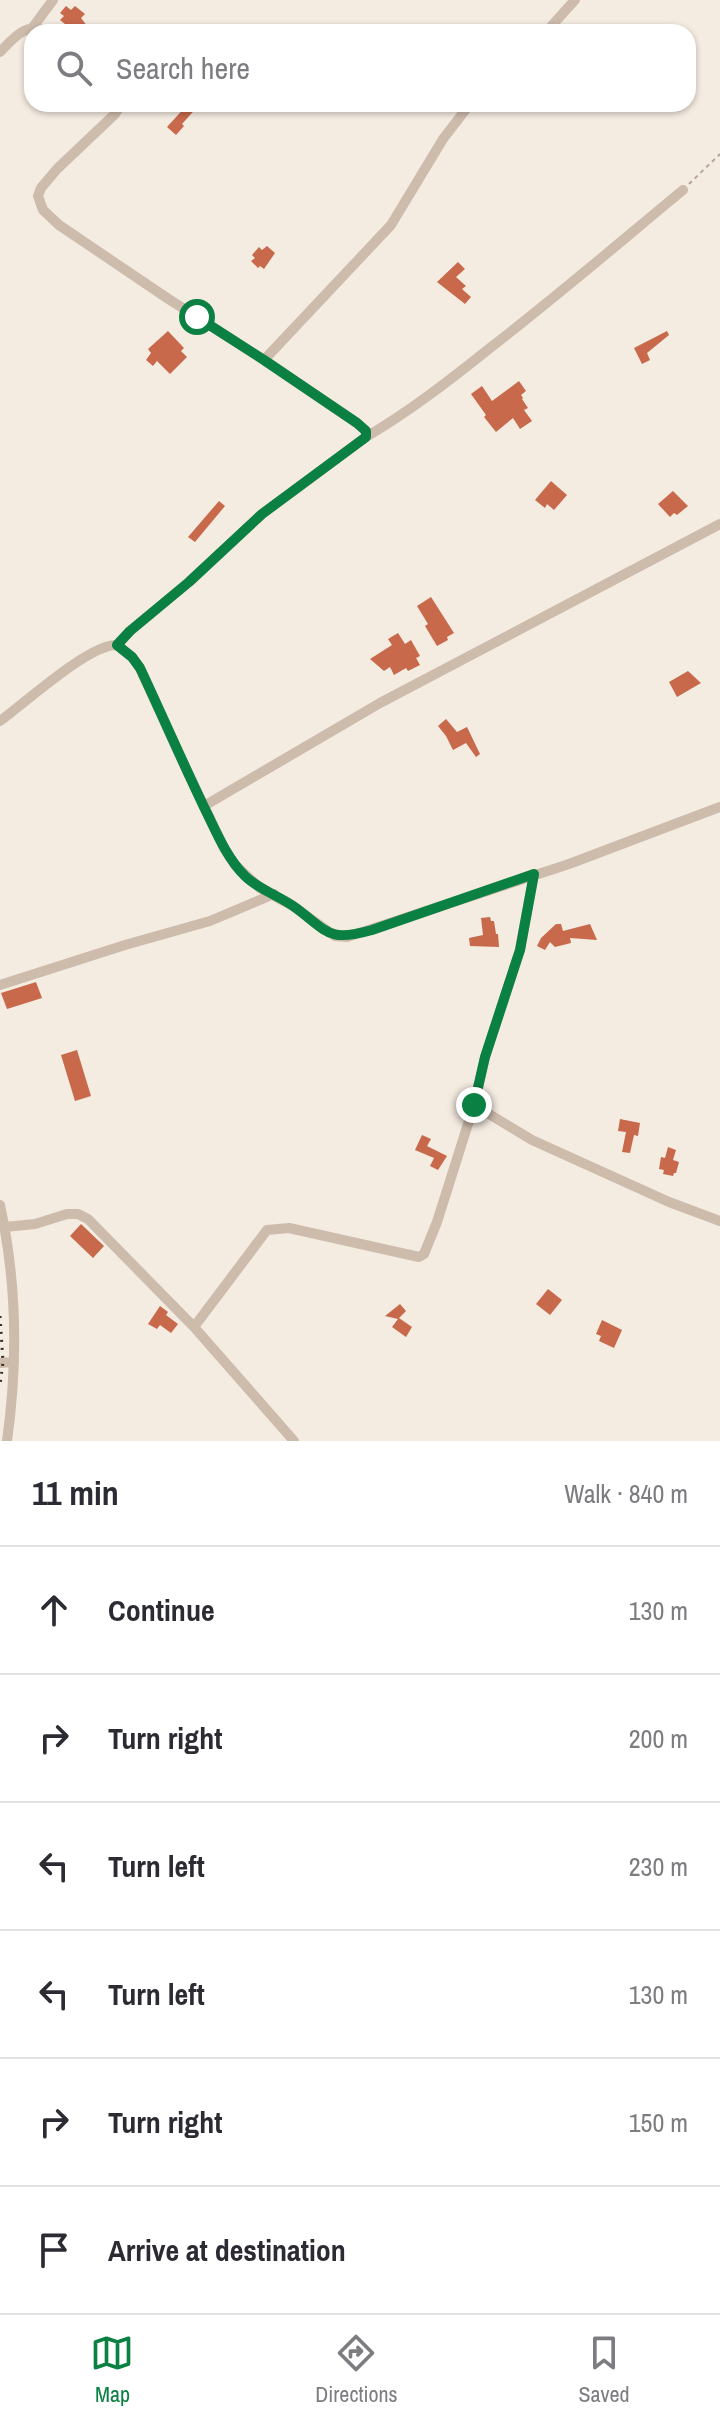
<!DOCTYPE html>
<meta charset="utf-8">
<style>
body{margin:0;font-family:"Archivo Narrow",sans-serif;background:#f7f7f7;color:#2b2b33}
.stop{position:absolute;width:24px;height:24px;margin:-18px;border:6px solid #0b8043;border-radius:50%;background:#fff}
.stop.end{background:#0b8043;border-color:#fff;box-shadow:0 2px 8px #0008}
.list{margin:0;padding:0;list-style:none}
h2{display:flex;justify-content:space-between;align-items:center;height:104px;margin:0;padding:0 32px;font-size:34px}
h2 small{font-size:26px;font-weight:400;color:#7c7c81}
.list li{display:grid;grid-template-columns:52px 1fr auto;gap:24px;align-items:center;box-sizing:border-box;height:128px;padding:0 32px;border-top:2px solid #e1e1e2}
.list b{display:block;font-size:30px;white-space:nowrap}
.list em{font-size:26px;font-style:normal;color:#7c7c81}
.icon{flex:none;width:44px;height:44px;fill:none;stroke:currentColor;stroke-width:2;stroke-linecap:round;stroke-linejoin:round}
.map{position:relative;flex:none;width:720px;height:1441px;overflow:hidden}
.search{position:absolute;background:#fff;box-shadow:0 2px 6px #0004;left:24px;right:24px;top:24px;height:88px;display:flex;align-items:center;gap:20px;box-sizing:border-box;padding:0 28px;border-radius:24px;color:#7c7c81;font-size:30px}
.sheet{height:872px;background:#fff}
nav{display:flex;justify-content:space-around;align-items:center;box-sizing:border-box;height:112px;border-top:2px solid #e1e1e2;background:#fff;font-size:22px;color:#7c7c81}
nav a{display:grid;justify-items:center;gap:4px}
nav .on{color:#0b8043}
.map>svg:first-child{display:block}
.building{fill:#c8694b}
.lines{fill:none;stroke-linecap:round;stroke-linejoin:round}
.path{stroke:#b9a596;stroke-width:2;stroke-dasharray:4 4;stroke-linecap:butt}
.minor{stroke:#cdbbac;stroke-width:10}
.rail{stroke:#3b302b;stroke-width:3;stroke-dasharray:2 6;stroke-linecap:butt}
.route{stroke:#0b8043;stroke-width:10}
</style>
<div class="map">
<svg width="720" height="1441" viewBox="0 0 720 1441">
<rect width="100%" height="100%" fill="#f4ebe1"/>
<path class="building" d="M66,6L71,10L75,6L85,14L81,18L88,27L84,32H75L60,20L64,16L60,13Z
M188,104H200L182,124L184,126L176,135L167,127Z
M267,246L275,253L264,269L260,266L258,268L251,261L255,258L252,255L259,247L262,250Z
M458,262L465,269L456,277L466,286L462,289L471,297L465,304L437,282Z
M168,331L184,348L181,351L187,357L170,374L157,361L153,366L146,360L151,353L148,349Z
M667,331L669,335L647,353L650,360L642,364L634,348Z
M519,381L526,391L521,395L523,398L522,399L528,408L524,410L532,421L520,429L513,418L496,432L484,417L486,415L471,394L482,386L492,401Z
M551,481L567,495L554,510L547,504L545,508L535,500Z
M673,491L688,506L677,515L674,513L670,517L658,504Z
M219,501L225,506L195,542L188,537Z
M431,597L454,633L447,637L448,640L437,646L425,626L428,624L417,606Z
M398,633L405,644L411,640L420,656L416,658L420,665L408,671L406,668L394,675L390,667L384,671L370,659L392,645L388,639Z
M688,671L701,683L677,697L669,682Z
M446,719L457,732L467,727L480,754L476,757L466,743L453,750L446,736L438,726Z
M490,917L491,921H494L496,934H498L499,947L470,946L469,938L483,935L481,918Z
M556,924H561L563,931L590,924L597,940L570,938L571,943L555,947L550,942L545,950L537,946L541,938Z
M36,982L42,998L7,1009L1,993Z
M77,1050L91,1096L75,1101L61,1055Z
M620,1119L640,1123L638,1136L634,1135L630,1153L622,1152L626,1132L618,1131Z
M422,1135L431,1139L427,1146L447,1156L438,1170L430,1166L434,1158L415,1150Z
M668,1147L676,1150L673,1160L679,1162L676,1173H674L673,1176L663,1174L664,1170L659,1169L661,1157L665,1158Z
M81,1224L104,1246L93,1258L70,1236Z
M548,1289L562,1300L550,1315L536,1304Z
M400,1304L406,1311L399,1318L412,1327L406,1337L392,1327L398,1319L385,1316Z
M160,1306L168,1312L166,1315L178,1324L171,1333L160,1325L157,1329L148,1324Z
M602,1320L622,1330L614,1348L599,1341L601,1336L596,1334Z"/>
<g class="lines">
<path class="path" d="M689,184L720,154"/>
<path class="minor" d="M33,27L53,0
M546,32L575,0
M0,52C13,39 26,21 46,32
M122,104L115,114L57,169L41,188L38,196L43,210L59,225L167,298L264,360L391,225L443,139L470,104
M366,437C410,411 450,380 490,348C556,297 619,243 683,190
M117,645L130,631L189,582L262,514L366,437V431L357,423L264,360
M0,721C25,703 89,644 117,645L132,657L140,668L187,771L224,848L235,865L260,888L293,906L335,936L347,937L569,864L720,807
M204,806L380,703L720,524
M0,985L125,945L210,921L274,894
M474,1105L532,1140L669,1202L720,1221
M0,1205C17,1283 18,1362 7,1441
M5,1227L35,1224L67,1214H78L88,1219L194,1327L294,1441
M194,1327L267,1230L289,1228L419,1257L424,1254L437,1222L474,1105L485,1057L520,950L534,874
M0,1363L14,1362"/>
<path class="rail" d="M0,1316L3,1362L0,1385"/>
</g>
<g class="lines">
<path class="route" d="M197,317L264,360L357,423L366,431V437L262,514L189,582L130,631L117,645L132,657L140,668C162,715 182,761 204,807C216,831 226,857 245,876C259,890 280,896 296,908C329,933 329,942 372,930L534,874L520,950L485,1057L474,1105"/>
</g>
</svg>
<div class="stop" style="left:197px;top:317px"></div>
<div class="stop end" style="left:474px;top:1105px"></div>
<div class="search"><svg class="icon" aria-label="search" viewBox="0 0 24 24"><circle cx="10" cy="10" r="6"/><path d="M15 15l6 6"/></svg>Search here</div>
</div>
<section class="sheet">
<h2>11 min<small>Walk · 840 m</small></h2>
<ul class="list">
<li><svg class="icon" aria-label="ahead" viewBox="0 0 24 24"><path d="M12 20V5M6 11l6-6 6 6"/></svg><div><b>Continue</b></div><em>130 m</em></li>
<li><svg class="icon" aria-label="right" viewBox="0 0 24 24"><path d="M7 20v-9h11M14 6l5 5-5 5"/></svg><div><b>Turn right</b></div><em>200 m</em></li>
<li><svg class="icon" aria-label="left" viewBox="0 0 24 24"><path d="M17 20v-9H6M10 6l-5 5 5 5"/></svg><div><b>Turn left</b></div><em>230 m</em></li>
<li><svg class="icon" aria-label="left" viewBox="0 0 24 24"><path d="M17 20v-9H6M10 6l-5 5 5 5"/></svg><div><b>Turn left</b></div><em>130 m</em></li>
<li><svg class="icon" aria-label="right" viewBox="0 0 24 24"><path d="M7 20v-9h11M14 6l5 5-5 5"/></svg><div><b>Turn right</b></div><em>150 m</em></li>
<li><svg class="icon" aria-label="arrive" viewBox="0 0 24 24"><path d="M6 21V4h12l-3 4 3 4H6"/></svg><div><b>Arrive at destination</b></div></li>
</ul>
</section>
<nav>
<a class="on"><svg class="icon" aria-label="map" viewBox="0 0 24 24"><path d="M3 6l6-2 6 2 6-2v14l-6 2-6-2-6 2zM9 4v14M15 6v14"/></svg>Map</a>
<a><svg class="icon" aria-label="directions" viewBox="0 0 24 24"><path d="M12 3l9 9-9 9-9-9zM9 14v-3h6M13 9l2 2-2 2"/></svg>Directions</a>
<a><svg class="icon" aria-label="saved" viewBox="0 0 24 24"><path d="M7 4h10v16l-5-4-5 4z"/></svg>Saved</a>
</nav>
